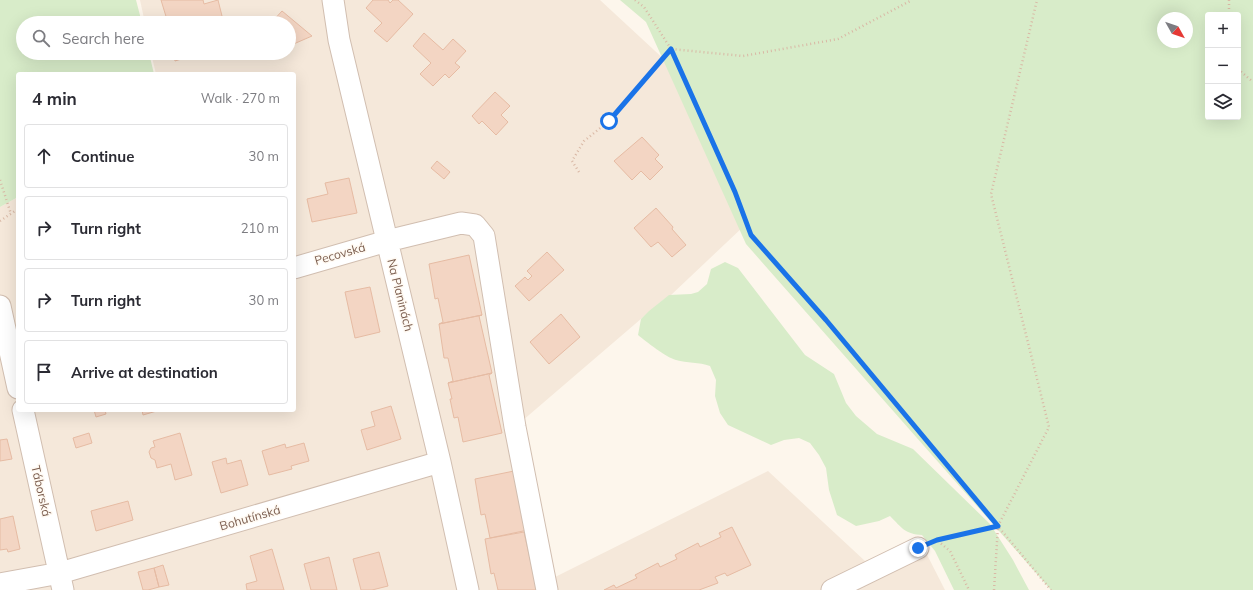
<!DOCTYPE html>
<meta charset="utf-8">
<style>
body{margin:0;font-family:Mulish,sans-serif;background:#f7f7f7;color:#2b2b33}
.controls{position:absolute;right:12px;top:12px;display:grid;overflow:hidden;border-radius:4px;box-shadow:0 4px 16px #0002}
.controls button{width:36px;height:36px;display:grid;place-items:center;padding:0;border:0;border-bottom:1px solid #e1e1e2;background:#fff;color:#2b2b33;font:20px sans-serif}
.compass{position:absolute;left:1157px;top:12px;width:36px;height:36px;border-radius:50%;background:#fff;box-shadow:0 4px 16px #0002;rotate:130deg}
.stop{position:absolute;width:12px;height:12px;margin:-9px;border:3px solid #1a73e8;border-radius:50%;background:#fff}
.stop.end{background:#1a73e8;border-color:#fff;box-shadow:0 1px 4px #0008}
.list{margin:0;padding:0;list-style:none}
h2{display:flex;justify-content:space-between;align-items:center;height:52px;margin:0;padding:0 16px;font-size:17px}
h2 small{font-size:13px;font-weight:400;color:#7c7c81}
.list li{display:grid;grid-template-columns:26px 1fr auto;gap:12px;align-items:center;box-sizing:border-box;height:64px;margin:0 8px 8px;padding:0 8px;border:1px solid #e1e1e2;border-radius:4px}
.list b{display:block;font-size:15px;white-space:nowrap}
.list em{font-size:13px;font-style:normal;color:#7c7c81}
.icon{flex:none;width:22px;height:22px;fill:none;stroke:currentColor;stroke-width:2;stroke-linecap:round;stroke-linejoin:round}
.map{position:relative;flex:none;width:1253px;height:590px;overflow:hidden}
.search{position:absolute;background:#fff;box-shadow:0 4px 16px #0002;left:16px;top:16px;width:280px;height:44px;display:flex;align-items:center;gap:10px;box-sizing:border-box;padding:0 14px;border-radius:22px;color:#7c7c81;font-size:15px}
.panel{position:absolute;background:#fff;box-shadow:0 4px 16px #0002;left:16px;top:72px;width:280px;height:340px;border-radius:4px}
.map>svg:first-child{display:block}
.residential{fill:#f5e8da}
.green{fill:#d8ecc9;fill-rule:evenodd}
.building{fill:#f3d5c3;stroke:#e6bba3}
.lines{fill:none;stroke-linecap:round;stroke-linejoin:round}
.minor-casing{stroke:#d1beb0;stroke-width:23}
.path{stroke:#d9b8a5;stroke-width:2.5;stroke-dasharray:1 3;stroke-linecap:butt}
.minor{stroke:#fff;stroke-width:21}
.route{stroke:#1a73e8;stroke-width:5}
.labels{text-anchor:middle;stroke-width:3;stroke-linejoin:round;paint-order:stroke}
.street-label{font-size:12px;fill:#7a5c4d;stroke:#fffaf3}
</style>
<div class="map">
<svg width="1253" height="590" viewBox="0 0 1253 590">
<rect width="100%" height="100%" fill="#fdf6ec"/>
<path class="residential" d="M140,0H600L681,75L744,226L671,295L663,300L515,427L547,581L768,471L865,561L920,541L945,590H0V207L18,197V410H294V74H156L151,53H289V23H145Z"/>
<path class="green" d="M0,0H136L142,23H23V53H149L154,74H18V197L0,207Z
M620,0H1253V590H1051L746,244L646,22ZM1208,15H1238V117H1208ZM1163,18H1187V42H1163Z
M725,262L738,268L805,355L834,374L846,403L856,416L877,434L913,449L990,524L1013,560L1029,590H954L935,551L922,535C905,534 902,528 890,516L879,521L856,526L837,515L829,490L826,468L819,455L810,443L799,438L784,440L771,445L728,425L720,413L715,396L716,380L710,366C699,362 687,363 676,360C665,357 647,342 638,335L641,319L649,311L669,295L691,294L698,292L707,284L711,269Z"/>
<path class="building" d="M161,0H203L204,4L218,0L223,20L214,23H168Z
M373,0H388L390,3L393,0H398L413,14L387,42L374,31L382,23L366,8Z
M282,11L312,36L289,46V23H271Z
M424,33L443,50L453,39L466,51L455,63L460,67L449,78L445,74L433,86L420,74L431,63L413,46Z
M173,53H194V55L175,61Z
M495,92L510,106L501,115L508,122L496,135L482,121L479,124L472,116Z
M642,137L659,155L655,159L663,167L650,180L641,171L632,180L614,161Z
M437,161L450,172L444,179L431,168Z
M349,178L357,213L312,222L307,199L328,194L325,183Z
M656,208L673,227L672,229L686,245L672,257L658,242L651,247L634,228Z
M547,252L564,270L529,301L515,286L525,277L528,280L532,276L527,271Z
M469,255L482,315L439,324L443,322L438,298L435,299L429,264Z
M370,287L380,332L355,338L345,292Z
M561,314L580,337L549,364L530,342Z
M482,315L479,316L492,373L448,383L453,381L448,358H444L439,324Z
M492,373L489,375L502,433L463,442L458,417L454,418L450,399H452L448,383Z
M391,406L401,439L367,450L361,430L375,426L371,412Z
M94,410H105L106,414L96,417Z
M142,410H160L143,415Z
M89,433L92,443L76,448L73,438Z
M180,433L192,475L175,480L171,464L157,468L155,460L151,458L149,452L151,448L155,447L153,441Z
M7,439L12,459L0,461V440Z
M304,443L309,461L291,466L292,469L269,475L262,451L285,444L286,448Z
M226,458L227,464L241,460L248,485L221,493L212,462Z
M514,471L528,530L490,538L485,514L481,515L475,479Z
M128,501L133,520L96,531L91,511Z
M13,516L20,549L8,552L7,549L0,550V519Z
M732,527L751,565L727,576L725,573L715,577L718,583L699,590H604L614,585L616,588L637,578L635,575L658,563L660,567L677,559L675,555L698,543L700,547L721,537L719,533Z
M524,532L537,590H498L494,573L491,574L485,539Z
M272,549L284,590H247L246,584L257,581L250,556Z
M379,552L388,586L372,590H361L353,559Z
M329,557L337,590H311L304,564Z
M163,565L169,585L159,587L154,568Z
M154,568L159,587L148,590H143L138,572Z"/>
<g class="lines">
<defs>
<path id="minor" d="M333,0L339,40L440,462L468,590
M294,268L387,241L461,223L475,225L484,236L515,427L547,590
M0,306L18,388
M23,410L63,590
M0,584L60,573L440,462
M832,590L918,548"/>
</defs>
<use href="#minor" class="minor-casing"/>
<path class="path" d="M635,0L644,7L671,49L735,192L751,235L826,320L1051,590
M1229,0V15
M1238,69L1253,82
M579,172L572,161L584,141L609,121L671,49L743,56L838,39L912,0
M0,180L11,214
M0,221L18,209
M935,541L998,526
M938,541L950,551L969,590
M994,590L998,526L1049,427L991,194L1037,0"/>
<use href="#minor" class="minor"/>
</g>
<g class="lines">
<path class="route" d="M609,121L671,49L735,192L751,235L826,320L998,526L937,540L918,548"/>
</g>
<g class="labels">
<g class="street-label">
<text transform="translate(340 254) rotate(-16)" y="4">Pecovská</text>
<text transform="translate(400 295) rotate(76)" y="4">Na Planinách</text>
<text transform="translate(41 491) rotate(77)" y="4">Táborská</text>
<text transform="translate(250 518) rotate(-16)" y="4">Bohutínská</text>
</g>
</g>
</svg>
<div class="controls">
<button>+</button>
<button>−</button>
<button><svg class="icon" aria-label="layers" viewBox="0 0 24 24"><path d="M12 4l9 5-9 5-9-5zM3 14l9 5 9-5"/></svg></button>
</div>
<svg class="compass" viewBox="-18 -18 36 36"><path d="M0-13l5 13h-10z" fill="#e53935"/><path d="M0 13l5-13h-10z" fill="#7c7c81"/></svg>
<div class="stop" style="left:609px;top:121px"></div>
<div class="stop end" style="left:918px;top:548px"></div>
<div class="search"><svg class="icon" aria-label="search" viewBox="0 0 24 24"><circle cx="10" cy="10" r="6"/><path d="M15 15l6 6"/></svg>Search here</div>
<section class="panel">
<h2>4 min<small>Walk · 270 m</small></h2>
<ul class="list">
<li><svg class="icon" aria-label="ahead" viewBox="0 0 24 24"><path d="M12 20V5M6 11l6-6 6 6"/></svg><div><b>Continue</b></div><em>30 m</em></li>
<li><svg class="icon" aria-label="right" viewBox="0 0 24 24"><path d="M7 20v-9h11M14 6l5 5-5 5"/></svg><div><b>Turn right</b></div><em>210 m</em></li>
<li><svg class="icon" aria-label="right" viewBox="0 0 24 24"><path d="M7 20v-9h11M14 6l5 5-5 5"/></svg><div><b>Turn right</b></div><em>30 m</em></li>
<li><svg class="icon" aria-label="arrive" viewBox="0 0 24 24"><path d="M6 21V4h12l-3 4 3 4H6"/></svg><div><b>Arrive at destination</b></div></li>
</ul>
</section>
</div>
